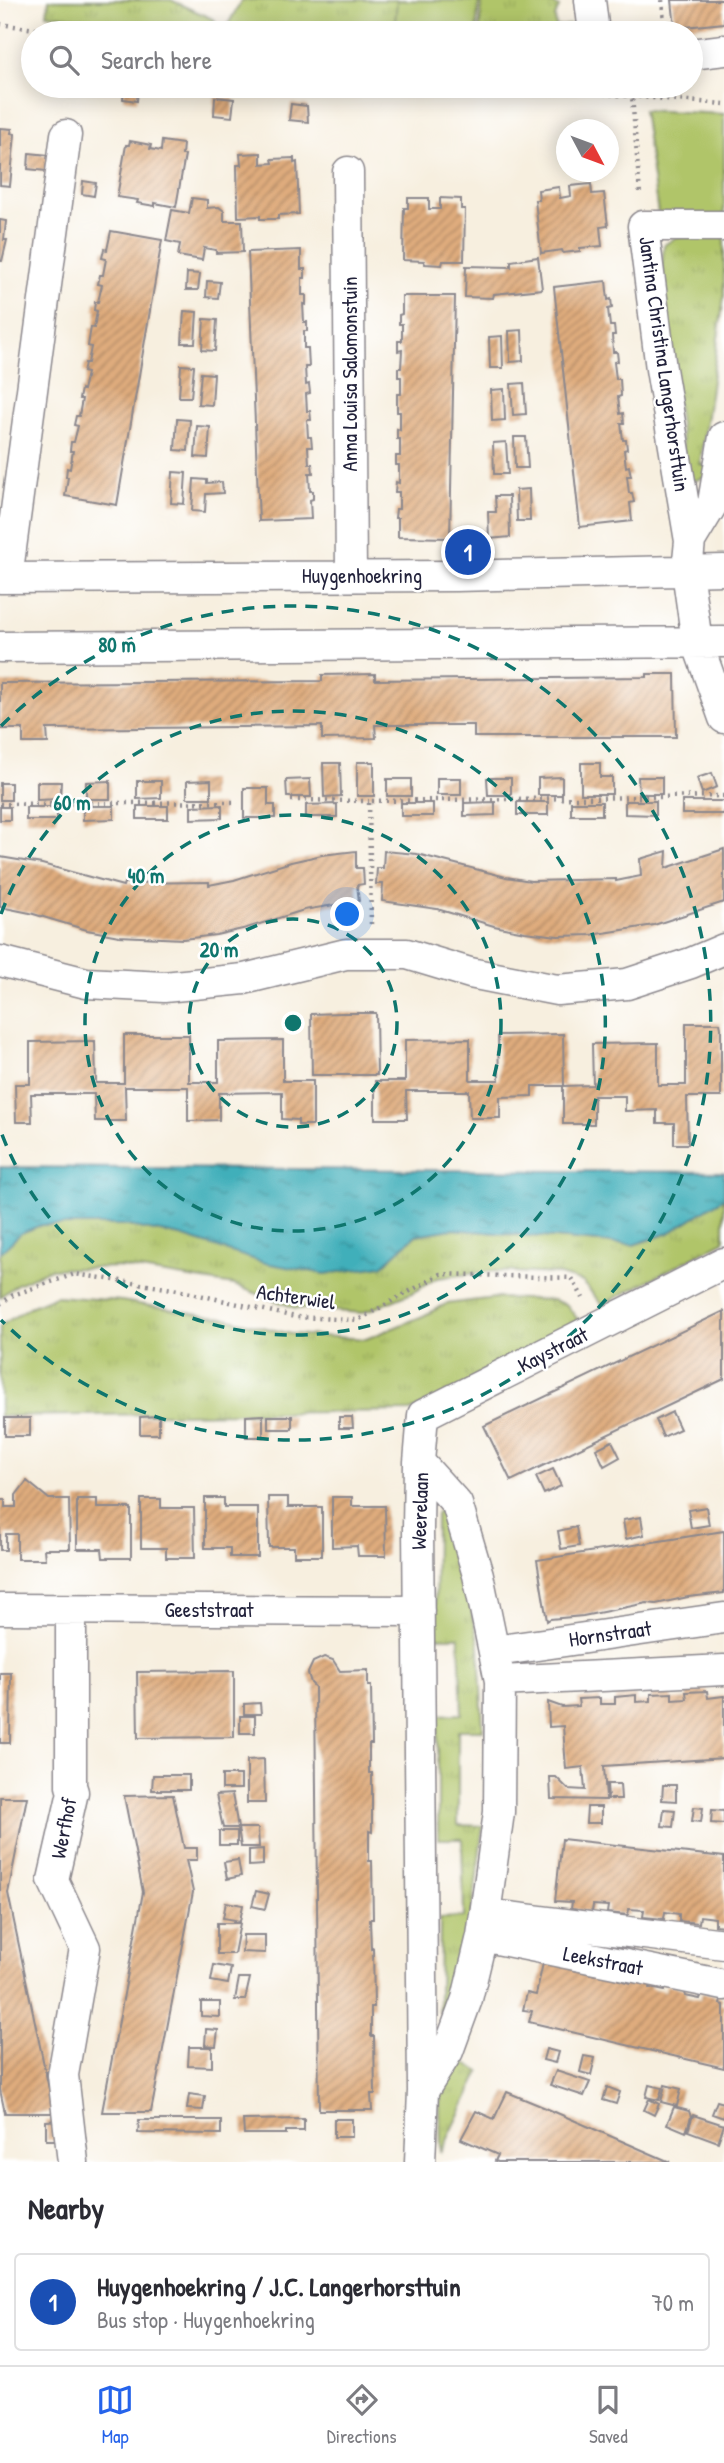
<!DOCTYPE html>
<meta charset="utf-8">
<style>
body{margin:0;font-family:"Patrick Hand",sans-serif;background:#f2f2f3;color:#2b2b33}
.compass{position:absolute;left:556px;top:119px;width:63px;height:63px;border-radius:50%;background:#fff;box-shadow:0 4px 18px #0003;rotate:131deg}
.you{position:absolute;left:348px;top:915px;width:24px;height:24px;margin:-18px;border:5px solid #fff;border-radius:50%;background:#1a73e8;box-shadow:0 0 0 10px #1a73e833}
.badge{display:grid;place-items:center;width:46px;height:46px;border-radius:50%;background:#2563eb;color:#fff;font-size:23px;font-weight:700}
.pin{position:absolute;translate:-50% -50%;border:4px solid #fff;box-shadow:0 2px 7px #0006}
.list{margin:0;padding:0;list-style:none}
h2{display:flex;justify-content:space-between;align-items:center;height:91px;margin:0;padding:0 28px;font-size:30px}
h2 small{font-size:23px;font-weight:400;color:#7c7c81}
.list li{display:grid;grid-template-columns:46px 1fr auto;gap:21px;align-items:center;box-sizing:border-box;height:98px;margin:0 14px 14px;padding:0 14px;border:2px solid #e1e1e2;border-radius:7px}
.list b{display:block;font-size:26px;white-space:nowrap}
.list p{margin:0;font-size:23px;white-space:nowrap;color:#7c7c81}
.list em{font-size:23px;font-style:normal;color:#7c7c81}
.icon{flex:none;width:38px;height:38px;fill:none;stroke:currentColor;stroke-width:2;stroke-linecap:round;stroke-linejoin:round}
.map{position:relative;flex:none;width:724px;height:2162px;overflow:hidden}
.search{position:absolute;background:#fff;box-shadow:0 4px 18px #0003;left:21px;right:21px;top:21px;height:77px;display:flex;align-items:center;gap:18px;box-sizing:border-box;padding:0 24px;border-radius:38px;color:#7c7c81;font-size:26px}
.sheet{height:203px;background:#fff}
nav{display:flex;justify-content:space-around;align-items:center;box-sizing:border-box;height:98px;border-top:2px solid #e1e1e2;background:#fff;font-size:19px;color:#7c7c81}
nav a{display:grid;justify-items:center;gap:4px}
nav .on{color:#2563eb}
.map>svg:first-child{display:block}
.grass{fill:url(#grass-tufts);stroke:#697452;stroke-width:2}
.park{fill:#b0c569;stroke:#697452;stroke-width:2}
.water{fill:url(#water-ripples);stroke:#30687a;stroke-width:2}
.building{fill:url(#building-hatch)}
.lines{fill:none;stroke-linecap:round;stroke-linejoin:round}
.street-casing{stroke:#8c888d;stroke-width:33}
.path{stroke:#8c888d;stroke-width:4.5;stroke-dasharray:2 5;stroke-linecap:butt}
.street{stroke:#fff;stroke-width:30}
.ring{fill:none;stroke:#0f766e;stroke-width:3.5;stroke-dasharray:12 9}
.labels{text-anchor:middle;stroke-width:5;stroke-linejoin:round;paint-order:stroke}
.street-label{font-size:21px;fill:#22223b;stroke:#fff}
.centre{fill:#0f766e;stroke:#fff;stroke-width:3.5}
.ring-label{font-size:21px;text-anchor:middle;font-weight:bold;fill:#0f766e;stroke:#fff;stroke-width:5;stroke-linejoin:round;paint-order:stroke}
</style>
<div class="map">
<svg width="724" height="2162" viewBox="0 0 724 2162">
<defs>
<pattern id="grass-tufts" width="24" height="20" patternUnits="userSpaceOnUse" patternTransform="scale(1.75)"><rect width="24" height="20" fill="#b0c569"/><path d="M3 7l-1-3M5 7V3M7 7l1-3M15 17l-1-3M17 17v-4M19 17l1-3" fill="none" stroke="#97a95c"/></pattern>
<pattern id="water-ripples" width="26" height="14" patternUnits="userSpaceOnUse" patternTransform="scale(1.75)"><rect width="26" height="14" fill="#3fafba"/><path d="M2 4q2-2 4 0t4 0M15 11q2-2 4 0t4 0" fill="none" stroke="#348e98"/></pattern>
<pattern id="building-hatch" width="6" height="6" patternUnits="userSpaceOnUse" patternTransform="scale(1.75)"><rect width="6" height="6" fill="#dfac7d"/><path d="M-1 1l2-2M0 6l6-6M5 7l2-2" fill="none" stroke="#b48c68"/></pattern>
</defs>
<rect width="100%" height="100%" fill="#fff"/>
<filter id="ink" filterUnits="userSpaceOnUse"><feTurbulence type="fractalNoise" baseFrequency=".0143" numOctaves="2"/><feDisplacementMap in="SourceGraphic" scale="14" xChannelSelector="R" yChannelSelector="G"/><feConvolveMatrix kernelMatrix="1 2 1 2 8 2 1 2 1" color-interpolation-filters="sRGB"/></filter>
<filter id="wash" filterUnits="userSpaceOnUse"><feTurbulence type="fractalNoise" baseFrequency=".00686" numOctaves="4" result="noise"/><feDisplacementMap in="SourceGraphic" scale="28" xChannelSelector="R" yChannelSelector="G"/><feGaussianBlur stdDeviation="1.57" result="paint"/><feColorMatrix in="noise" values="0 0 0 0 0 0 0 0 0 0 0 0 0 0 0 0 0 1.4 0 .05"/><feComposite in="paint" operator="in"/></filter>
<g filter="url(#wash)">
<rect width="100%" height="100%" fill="#f7efdf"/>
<path class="grass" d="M49,0H171L215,20L211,33H186L47,14Z
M242,0H402L397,33H223Z
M482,0L554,4L559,7L555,17L556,27L570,25L571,33H479Z
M724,235V297L700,464L710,466L706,477L687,483L661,275L664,245L677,237Z
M724,1198V1241L602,1305L583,1282L557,1274L493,1271L437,1278L412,1293L362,1313L295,1308L234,1285L122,1267L51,1269L17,1284L0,1297V1253L21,1233L41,1225H123L181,1236L382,1266L416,1235L452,1229L633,1245L669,1233Z
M56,1296L121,1301L230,1319L291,1334L366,1339L423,1316L446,1304L495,1298L553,1300L567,1305L585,1329L411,1411L0,1416V1326L30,1307Z
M443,1505L464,1574L479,1646L483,1730H458V1825L483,1826L470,1930L450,2003L439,2011L440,1918L464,1917L462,1839H438V1715L462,1714L459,1637H435L436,1514Z
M458,2059L480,2072L441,2153L439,2072Z"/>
<path class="park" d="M397,0L479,1L476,33H394Z
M643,110L724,114V218L659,220Z"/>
<path class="water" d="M0,1167L724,1172V1198L669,1233L633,1245L452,1229L416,1235L382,1266L325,1274L265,1263L181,1236L123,1225H41L21,1233L0,1253Z"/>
<g id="blocks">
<path class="building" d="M672,0H724V23L675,28Z
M124,89L138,90L137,101L123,99Z
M215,97L234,99L232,117L214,115Z
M291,104L307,106L308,122L289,120Z
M0,128L12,129L11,133L15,134L10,186L0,185Z
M130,141L151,145L150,149L161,151L162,141L183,144L182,155H185L176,207L155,203V206L137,203L138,200L117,197L126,145H129Z
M29,153L48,155L46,171L28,169Z
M261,153V164L273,163L272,159L294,158V163L297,162L299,214L278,215V219H260V216L238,217L237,165H241L240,154Z
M83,181L96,183L94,196L82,194Z
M591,184L592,194L604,193L608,226L600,227L602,246L580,248V251L563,253L562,250L541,253L535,200H539L538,190L559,187L560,198L571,196L570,186Z
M192,198L207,200V208L219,207L224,211V221H242L243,252L216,253V250L204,248L202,260L178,256L180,244L166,241L172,210L189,213Z
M408,198H429V209H440V198L461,199V209H465L464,261H443L442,265L425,264L424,261L403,260L404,208H408Z
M0,220L6,221L4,240H7L2,261H0Z
M111,231L162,240L117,505L65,496L68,477H66L67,468L70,469L73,451H70L71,442H74L78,426L74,425L76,416H79L82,399H79L81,389L83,390L87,373L83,372L85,363H88L91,347L88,346L91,327L94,328L97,311L94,310L95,302H98L102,285L98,284L100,275H103L106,259L102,258L104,249L107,250Z
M301,250V269H305V278H302V295H306V305L303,304L304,322H307V331H304V348H308L309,367H305L306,385L309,384L310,393L306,394L307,411H310L311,420H307L308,437H311L312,447H308L309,464H312L313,473H309L310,491H313V499L310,500L311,519L259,521L248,252Z
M538,257L542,289L494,294L493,298L465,297L466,266L511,267V261Z
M187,273L200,274L198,290H186Z
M207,281L220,282L218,298L206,297Z
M606,281L608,300L611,299L612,308L608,309L610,326H614L615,335H612L613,352H617L618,361L614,362L616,379H620L621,396L618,397L620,414L623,413L624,423H621L623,440H626L627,449L624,450L626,467L629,466L631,476H627L629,493H632L634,502L630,503L632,521L580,527L554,287Z
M402,296H455L450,538L398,537V518H395L396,509H399V492H395L396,482L399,483V465H396V456H400V439H397V429L400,430V412H397V394H401V377H398V368H401L402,350L398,351V341H402V324H399V315L402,314Z
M184,311L197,312L195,343H182Z
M204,319L217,320L215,351L202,350Z
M522,330L523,361L510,362L509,331Z
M502,336L503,368H490L489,337Z
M181,365L194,366L191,397H179Z
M201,373L214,374L212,405L198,404Z
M524,383L526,414L513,415L511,384Z
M504,389L505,420L492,421L491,390Z
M177,419L190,420L188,451L175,450Z
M197,426L210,427L208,458L195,457Z
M514,437H526L528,468H515Z
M506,442L508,474H494L493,443Z
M173,472L186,473L184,504L171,503Z
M194,479L207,480V483L222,482L223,493L206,494L205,512L192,511Z
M529,489L530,521H517L516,490Z
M495,496H509L510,537L489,539L488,512H496Z
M375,674V680L647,677V674H675L676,737H474V725H375L376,738L322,739V726L47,729L48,743H23V729H0V683L322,681V675Z
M357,762H374V796H357Z
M323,763H340L341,796L324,797Z
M581,763H600V777H612V794H581Z
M712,773L717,787L702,793L697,778Z
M562,777V795H538V778Z
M638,777H662V794H639Z
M437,778H461V795H437Z
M487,778H511V795H488Z
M310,779L311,797H287L286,780Z
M387,779H411V796H387Z
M211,780V798H187V781Z
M110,781V799H86V782Z
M137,781H161V798L137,799Z
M37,782H61L60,799L37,800Z
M0,783H11V800H0Z
M244,788H268V805H275V818H244Z
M625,801H656V815L625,814Z
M682,801H724V814H682Z
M495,802V815L464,816V803Z
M517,802H548V815H517Z
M571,802H602V815H571Z
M401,803H433V816H401Z
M337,804V817H306V805Z
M222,805V818L191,819V806Z
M83,806H114V819L83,820Z
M137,806H168V819H137Z
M0,807H10V820H0Z
M26,807H57V820H26Z
M724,849V902L654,925L591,935L558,936L525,932L494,926L437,909L382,901L383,884H376L377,868H383L384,851L417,854L506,877L531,881L616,879V881L641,876L640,859L667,851L666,868Z
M356,851V868H363L364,884L357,885L359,901L304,910L247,928L216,935L183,939L119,936L87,930L30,913L0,907V857L42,864L123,886L124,883L209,882V885L234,880L291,862L322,855Z
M343,1013H376L377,1075H312L311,1014Z
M686,1023H720L721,1028V1097H687L688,1144H674V1123H657V1110L625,1111V1096H594V1124H563V1086H532V1096L500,1097V1118H470L469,1091H406L407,1119H375V1081H405V1040L470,1039V1080H499L498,1035L563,1034L564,1086L593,1085L592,1044L658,1043V1085H686Z
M124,1035H189V1082H218V1041L283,1040V1081H313V1125H298V1120L282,1119V1092L219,1093V1120L188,1121V1087H125L126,1121H95L94,1094H31L32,1122H16L15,1084H30V1042L95,1041L96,1083H124Z
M724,1311V1379L511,1481L484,1426Z
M672,1412L680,1429L663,1437L656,1420Z
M263,1415V1437H246V1416Z
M159,1416V1434H140V1417Z
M268,1416H292V1429H268Z
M339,1417H352L353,1428H339Z
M5,1418H30V1436H5Z
M612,1441L620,1457L604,1466L596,1449Z
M553,1469L561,1486L544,1494L536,1477Z
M27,1481L49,1499H69L70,1549H44L45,1559H17V1534H6V1550H0V1500H5V1507H16V1495Z
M268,1497H288V1507H322V1556H294V1547H269Z
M332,1497H352V1506H385L386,1556H358L357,1546L332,1547Z
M205,1498H224V1507H258V1557H230V1548H205Z
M77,1499H97V1508H131V1558H103L102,1549H77Z
M141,1499H161V1508H194L195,1558H166V1548H141Z
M706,1507L709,1525L691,1528L688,1510Z
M641,1517L644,1535L626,1539L623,1520Z
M576,1527L579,1546L561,1549L558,1531Z
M724,1531V1593L688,1597L656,1604L647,1603L583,1616L550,1619L547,1621L537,1560Z
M324,1657L333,1660L340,1671L368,1670V1686H371L372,1744H369V1773H372V1832L369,1831V1861H372L373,1919H370L371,1949L373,1948L374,2007H371V2036H374L375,2094H371L372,2110H319L315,1687L311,1683L308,1673L313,1662Z
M234,1671V1737L138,1738L137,1672Z
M0,1673H11L10,1743H0Z
M707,1691L708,1698L724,1696V1758L604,1766L606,1800L551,1799L550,1777H556L568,1789L585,1790L583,1767L566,1769L563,1726L549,1727L548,1702L562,1707L579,1706L578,1699L600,1698V1704H615V1697L636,1695V1702L651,1701V1694L672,1693V1700L687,1699L686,1692Z
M260,1703L261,1714H244V1704Z
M240,1716H255V1733H240Z
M264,1759L265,1803H247V1760Z
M153,1775H189V1790H152Z
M222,1775H241V1789H222Z
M607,1784H620L621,1799H608Z
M663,1785H676V1801L662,1800Z
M232,1794L238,1828H223L216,1795Z
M173,1795L184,1848H197V1860H186L193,1892L151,2112H102L143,1892L124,1796Z
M0,1797H27L8,1893L54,2113H5L0,2090Z
M587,1807H601V1823H586Z
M694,1807L703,1808L701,1822L692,1821Z
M664,1809L675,1810L673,1827L662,1826Z
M712,1810L724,1811V1824L711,1823Z
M238,1828H258L259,1847H241Z
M219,1831H237V1845H219Z
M562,1839L724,1857V1926L715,1925V1918L700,1916L699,1923L679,1921V1914L665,1912L664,1919L643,1917L644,1910L629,1909L628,1915L607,1913L608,1906L593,1905L592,1912L571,1909L572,1902L555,1901Z
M263,1849V1865L249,1866V1850Z
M238,1860L241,1876L227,1879L224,1862Z
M256,1891L269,1894L265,1909L252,1906Z
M226,1902L243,1905L240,1921L223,1918Z
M217,1923H240L234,1954H217Z
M243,1935H265V1953L242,1952Z
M543,1963L582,1965L580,1971L595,1975L596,1968L617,1973L616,1979L630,1983L631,1976L652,1981L650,1988L665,1991L666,1985L687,1989L685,1996L700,1999L702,1993L722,1998L720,2004L724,2005V2068L529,2022L532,2011L523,2010L527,1993L536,1995Z
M214,1965L231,1968L228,1984L211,1981Z
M239,1978H250L245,2000H235Z
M201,2002H220V2017L201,2016Z
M206,2029L218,2030L216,2046L205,2045Z
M189,2047H212V2067L188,2066Z
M546,2049L558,2052L555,2063L543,2060Z
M584,2056L595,2058L591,2075L580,2072Z
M556,2071L590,2082L584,2096L550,2085Z
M649,2085L662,2088L659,2100L646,2097Z
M665,2085L681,2089L677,2106L661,2102Z
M607,2087L620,2092L616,2104L603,2100Z
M507,2092L541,2106L670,2162H498L495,2161L498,2155L461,2139L476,2111L494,2119Z
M189,2094L205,2096L203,2110L187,2109Z
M649,2099L659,2104L654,2115L644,2110Z
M717,2101L724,2103V2118L712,2114Z
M674,2107L689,2111L691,2117L686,2132L667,2124Z
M693,2115L724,2125L718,2142L688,2131Z
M304,2119V2131H286V2134H244L243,2120Z
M334,2119H352V2137H334Z
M64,2120V2140H46V2121Z
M139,2120H221V2134L138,2133Z"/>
</g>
</g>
<g filter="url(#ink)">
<use href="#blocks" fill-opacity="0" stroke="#8c888d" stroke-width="2"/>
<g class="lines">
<defs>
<path id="street" d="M590,0L594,33
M691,54L724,50
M348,172L351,575
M724,226H643L661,369L690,541L687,571L697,642L724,718
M690,541L713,503L724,437
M0,578L456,576L724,570
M7,578L66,135
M0,647L724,642
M0,961L86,983L164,987L244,979L346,954H407L470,973L557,990L627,984L691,963L724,949
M419,1462L457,1504L478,1575L500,1681L499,1812L482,1936L467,1999L448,2051L423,2091
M0,1609L419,1611
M71,1610V1786L73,1792L53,1880L85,1948L63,2075L73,2162
M495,1651L724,1618
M500,1681L724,1670
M485,1914L724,1944
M482,1936L724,1985
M420,2162L423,2091L418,1529L419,1462L423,1415L724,1263"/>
</defs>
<use href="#street" class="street-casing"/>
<path class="path" d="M662,0L665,33
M0,24L62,33
M513,86L724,104
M628,86L632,96L640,194
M291,800L369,801
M0,804L238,802
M371,924L369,801L724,796
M0,1304L13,1295L75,1274L173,1289L295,1317L358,1320L441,1274L572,1278L583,1298"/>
<use href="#street" class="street"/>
</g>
</g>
<g class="ring">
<circle cx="293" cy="1023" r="104"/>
<circle cx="293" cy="1023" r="208"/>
<path d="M1 914A312 312 0 1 1 1 1132"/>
<path d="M1 726A417 417 0 1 1 1 1320"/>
</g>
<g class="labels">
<g class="street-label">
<text transform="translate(664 364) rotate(82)" y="7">Jantina Christina Langerhorsttuin</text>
<text transform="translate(350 374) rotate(-90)" y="7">Anna Louisa Salomonstuin</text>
<text x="362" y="583">Huygenhoekring</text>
<text transform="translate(296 1297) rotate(8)" y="7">Achterwiel</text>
<text transform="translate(553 1350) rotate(-27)" y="7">Kaystraat</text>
<text transform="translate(420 1511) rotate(-88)" y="7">Weerelaan</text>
<text x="209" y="1617">Geeststraat</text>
<text transform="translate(610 1634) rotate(-8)" y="7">Hornstraat</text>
<text transform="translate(64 1828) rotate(-79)" y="7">Werfhof</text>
<text transform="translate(603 1961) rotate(11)" y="7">Leekstraat</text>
</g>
</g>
<circle cx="293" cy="1023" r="10" class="centre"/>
<g class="ring-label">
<text x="117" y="652">80 m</text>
<text x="72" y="810">60 m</text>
<text x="146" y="883">40 m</text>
<text x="219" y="957">20 m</text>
</g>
</svg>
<svg class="compass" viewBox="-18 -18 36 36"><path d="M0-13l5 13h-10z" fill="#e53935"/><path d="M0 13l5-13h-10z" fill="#7c7c81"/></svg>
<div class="you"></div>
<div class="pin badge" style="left:468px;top:552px;background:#1a4fb4">1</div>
<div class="search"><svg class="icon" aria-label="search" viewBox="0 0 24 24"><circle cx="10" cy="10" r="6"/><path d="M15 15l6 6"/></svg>Search here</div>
</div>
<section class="sheet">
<h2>Nearby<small></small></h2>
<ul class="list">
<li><span class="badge" style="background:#1a4fb4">1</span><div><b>Huygenhoekring / J.C. Langerhorsttuin</b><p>Bus stop · Huygenhoekring</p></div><em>70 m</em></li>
</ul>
</section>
<nav>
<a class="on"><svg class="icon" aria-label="map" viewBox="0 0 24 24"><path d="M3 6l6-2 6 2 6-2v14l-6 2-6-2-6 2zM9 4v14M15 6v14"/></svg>Map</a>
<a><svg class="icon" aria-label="directions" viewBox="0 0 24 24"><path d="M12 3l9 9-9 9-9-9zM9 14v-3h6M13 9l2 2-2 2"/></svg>Directions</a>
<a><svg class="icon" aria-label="saved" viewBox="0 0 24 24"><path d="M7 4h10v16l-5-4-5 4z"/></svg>Saved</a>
</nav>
